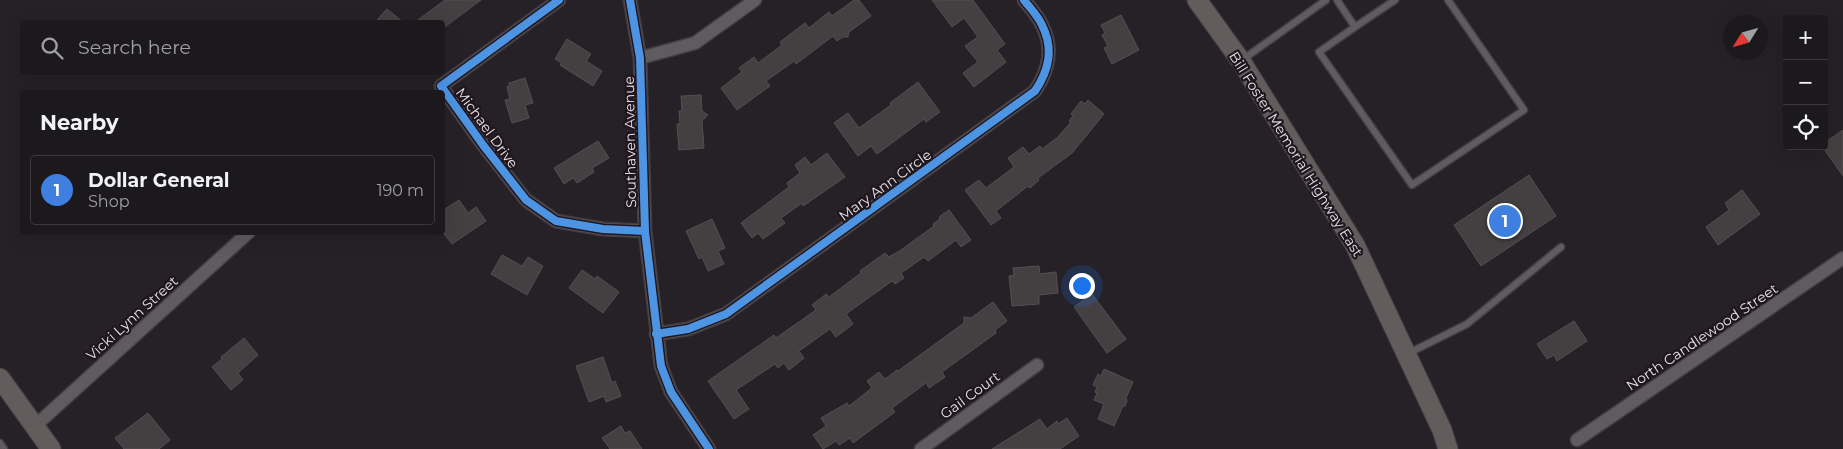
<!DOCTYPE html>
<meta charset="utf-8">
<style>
body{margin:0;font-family:Montserrat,sans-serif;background:#252225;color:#f1f3f6}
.controls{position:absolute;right:15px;top:15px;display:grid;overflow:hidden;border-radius:5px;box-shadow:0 5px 20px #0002}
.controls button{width:45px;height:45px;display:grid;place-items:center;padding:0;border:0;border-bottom:1px solid #3a383b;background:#1c191c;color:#f1f3f6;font:25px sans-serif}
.compass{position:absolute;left:1723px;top:15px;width:45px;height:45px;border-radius:50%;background:#1c191c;box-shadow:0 5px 20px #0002;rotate:233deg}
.you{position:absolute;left:1081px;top:285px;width:18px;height:18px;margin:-12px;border:4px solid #fff;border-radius:50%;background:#1a73e8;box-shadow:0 0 0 8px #1a73e833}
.badge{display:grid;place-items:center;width:32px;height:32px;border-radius:50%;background:#a59fa5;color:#fff;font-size:16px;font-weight:700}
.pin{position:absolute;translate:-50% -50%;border:2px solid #fff;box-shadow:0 1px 5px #0006}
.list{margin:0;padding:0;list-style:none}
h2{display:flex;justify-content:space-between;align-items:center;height:65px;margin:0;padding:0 20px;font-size:21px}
h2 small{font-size:16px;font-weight:400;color:#a0a0a3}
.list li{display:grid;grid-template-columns:32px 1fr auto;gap:15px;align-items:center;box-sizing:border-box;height:70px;margin:0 10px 10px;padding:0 10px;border:1px solid #3a383b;border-radius:5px}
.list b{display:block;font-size:19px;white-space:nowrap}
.list p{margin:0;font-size:16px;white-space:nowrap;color:#a0a0a3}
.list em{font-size:16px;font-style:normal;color:#a0a0a3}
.icon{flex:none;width:28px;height:28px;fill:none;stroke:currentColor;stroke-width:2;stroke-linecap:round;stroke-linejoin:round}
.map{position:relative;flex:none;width:1843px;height:449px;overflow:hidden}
.search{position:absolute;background:#1c191c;box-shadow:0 5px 20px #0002;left:20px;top:20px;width:425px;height:55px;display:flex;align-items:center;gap:12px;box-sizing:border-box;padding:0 18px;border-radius:5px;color:#a0a0a3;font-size:19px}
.panel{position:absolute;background:#1c191c;box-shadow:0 5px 20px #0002;left:20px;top:90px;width:425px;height:145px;border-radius:5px}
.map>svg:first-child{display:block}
.building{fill:#443f41;stroke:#544f50}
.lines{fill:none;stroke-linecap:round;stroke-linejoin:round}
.lane-casing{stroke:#433e43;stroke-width:9}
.street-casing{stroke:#433e43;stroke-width:15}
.secondary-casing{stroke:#433e43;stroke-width:21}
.lane{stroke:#5f5b5e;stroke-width:6}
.street{stroke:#5f5b5e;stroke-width:12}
.secondary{stroke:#625d5c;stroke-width:19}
.cycleway-casing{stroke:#1f161e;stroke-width:11}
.cycleway{stroke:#4d94e3;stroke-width:8}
.labels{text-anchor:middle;stroke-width:4.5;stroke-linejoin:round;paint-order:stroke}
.street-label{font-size:14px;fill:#eae3e9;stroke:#1f161e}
</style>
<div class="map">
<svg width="1843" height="449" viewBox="0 0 1843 449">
<rect width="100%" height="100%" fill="#262126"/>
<path class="building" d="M445,0H481L442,29V22H415Z
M854,0H859L871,16L849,32L848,37H843L837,41L833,36L796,64L794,61L766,81L770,86L737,110L721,88L742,72L739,68L754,57L758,63L782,45L780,42L805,23L809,28L829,12L832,16Z
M932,0H973L1005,44L997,50L1006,62L974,87L963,73L978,62L965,46L978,37L964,18L952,27Z
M387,9L403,22H375Z
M1121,15L1139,50L1112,64L1104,48L1108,46L1102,35L1105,33L1101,25Z
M567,39L591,54L586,61L602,71L593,86L560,65L562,63L555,59Z
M525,78L533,103L525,105L529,118L512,123L505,100L510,99L507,87L509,86V83Z
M918,82L940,112L926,122L924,119L877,154L871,146L858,156L834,123L848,113L859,128L891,105L890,103Z
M701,95L702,111L708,115L702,121L704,148L679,150L677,124H680L679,111H682L681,96Z
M1088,100L1104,114L1072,153L1038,178L1039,180L1030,188L1028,186L996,211L1001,218L991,225L965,190L979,180L986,188L1014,167L1008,158L1023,147L1029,154L1040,146L1042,149L1058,137L1071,122L1069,121L1073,116L1071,114L1081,101L1085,104Z
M1843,130V176L1822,146H1824V143Z
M598,141L609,158L592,168L594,172L577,183L573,178L564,184L554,168Z
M827,153L845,177L803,206L802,203L781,218L785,223L763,239L758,233L752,238L741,223L789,187L787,183L800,173L795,165L805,157L811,165Z
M1529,175L1556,216L1481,266L1454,225Z
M1742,190L1760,214L1718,245L1706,227L1729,210L1725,203Z
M459,200L468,213L476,207L486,221L452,244L442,231V211Z
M949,210L971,240L961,247L956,240L928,261L924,257L901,273L904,278L895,284L892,281L846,314L853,324L836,337L830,329L799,351L804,358L789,370L784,363L778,368L775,364L736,390L749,409L734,419L708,381L774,335L776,338L816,310L812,305L826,294L829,297L861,273L860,271L885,253L889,257L901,250L934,226L933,224L940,219L939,217Z
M712,219L725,248L718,251L724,264L708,271L702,257L699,259L686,231Z
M502,255L522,266L528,257L543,266L527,295L491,274Z
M1039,266L1040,274L1056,272L1058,293L1039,295V304L1012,306L1009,276L1014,275L1013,268Z
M582,270L595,279L597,276L619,292L603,313L569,288Z
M1092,294L1126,339L1107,353L1074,307Z
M993,302L1007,321L995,330L996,333L942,372L945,377L929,388L926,383L892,408L895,412L853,443L850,438L839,445L836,441L823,449L813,435L826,426L821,418L847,403L849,406L872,388L867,381L879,372L885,379L897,370L898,371L964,323V317L971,318Z
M1574,321L1587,341L1557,361L1554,355L1547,359L1537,344Z
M244,338L258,355L238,373L243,380L231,390L212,367L222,359L221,357Z
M603,357L612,383L615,381L621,396L606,402L604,396L589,402L576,366Z
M1104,369L1133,382L1126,398L1127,401L1125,406H1123L1114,426L1098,419L1104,404L1094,400L1097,393L1095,392L1097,387L1093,385L1098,374L1101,376Z
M148,413L170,440L159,449H124L115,438Z
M1067,418L1079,436L1060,449H992L1040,419L1047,429L1057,421L1058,424Z
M621,426L625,433L630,431L642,449H610L602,438Z"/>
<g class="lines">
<defs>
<path id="lane" d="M1337,0L1355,27L1319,52L1412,185L1524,110L1448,0
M1355,27L1395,0
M1242,60L1326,0
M1407,354L1467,324L1561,247
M0,443L4,449"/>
<path id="street" d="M559,0L441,86L483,145L526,200L556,221L603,229L645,231
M630,0L640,58L645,231L661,366L671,392L709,449
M640,58L695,43L755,0
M656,334L688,329L726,314L1035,91C1049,70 1054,49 1042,25C1038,16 1030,8 1024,0
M35,426L249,232
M1577,440L1843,258
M921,449L1037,365"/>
<path id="secondary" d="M1197,0L1241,61L1355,245L1442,430L1448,449
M0,378L51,449"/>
</defs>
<use href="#lane" class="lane-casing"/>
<use href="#street" class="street-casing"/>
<use href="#secondary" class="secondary-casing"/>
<use href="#lane" class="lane"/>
<use href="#street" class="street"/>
<use href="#secondary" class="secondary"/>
<defs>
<path id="cycleway" d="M559,0L441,86L483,145L526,200L556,221L603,229L645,231
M630,0L640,58L645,231L661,366L671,392L709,449
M656,334L688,329L726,314L1035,91C1049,70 1054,49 1042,25C1038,16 1030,8 1024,0"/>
</defs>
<use href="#cycleway" class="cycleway-casing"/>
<use href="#cycleway" class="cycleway"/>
</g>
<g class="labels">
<g class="street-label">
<text transform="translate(487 128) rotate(54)" y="5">Michael Drive</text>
<text transform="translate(630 142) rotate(-91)" y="5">Southaven Avenue</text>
<text transform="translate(1296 154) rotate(58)" y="5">Bill Foster Memorial Highway East</text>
<text transform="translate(885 185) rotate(-36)" y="5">Mary Ann Circle</text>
<text transform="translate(132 318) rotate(-42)" y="5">Vicki Lynn Street</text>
<text transform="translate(1702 337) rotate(-34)" y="5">North Candlewood Street</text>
<text transform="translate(970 395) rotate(-36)" y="5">Gail Court</text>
</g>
</g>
</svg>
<div class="controls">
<button>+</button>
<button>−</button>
<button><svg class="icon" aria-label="locate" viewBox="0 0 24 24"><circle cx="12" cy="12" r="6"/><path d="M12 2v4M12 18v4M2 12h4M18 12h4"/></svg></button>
</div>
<svg class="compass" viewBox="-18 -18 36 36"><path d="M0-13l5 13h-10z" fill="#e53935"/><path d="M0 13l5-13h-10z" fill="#a0a0a3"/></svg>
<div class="you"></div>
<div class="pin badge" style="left:1505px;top:221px;background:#3f7fe0">1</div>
<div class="search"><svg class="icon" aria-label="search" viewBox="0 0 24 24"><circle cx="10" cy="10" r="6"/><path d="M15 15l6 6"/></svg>Search here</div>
<section class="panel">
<h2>Nearby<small></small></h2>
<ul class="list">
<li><span class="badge" style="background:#3f7fe0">1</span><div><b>Dollar General</b><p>Shop</p></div><em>190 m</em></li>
</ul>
</section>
</div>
